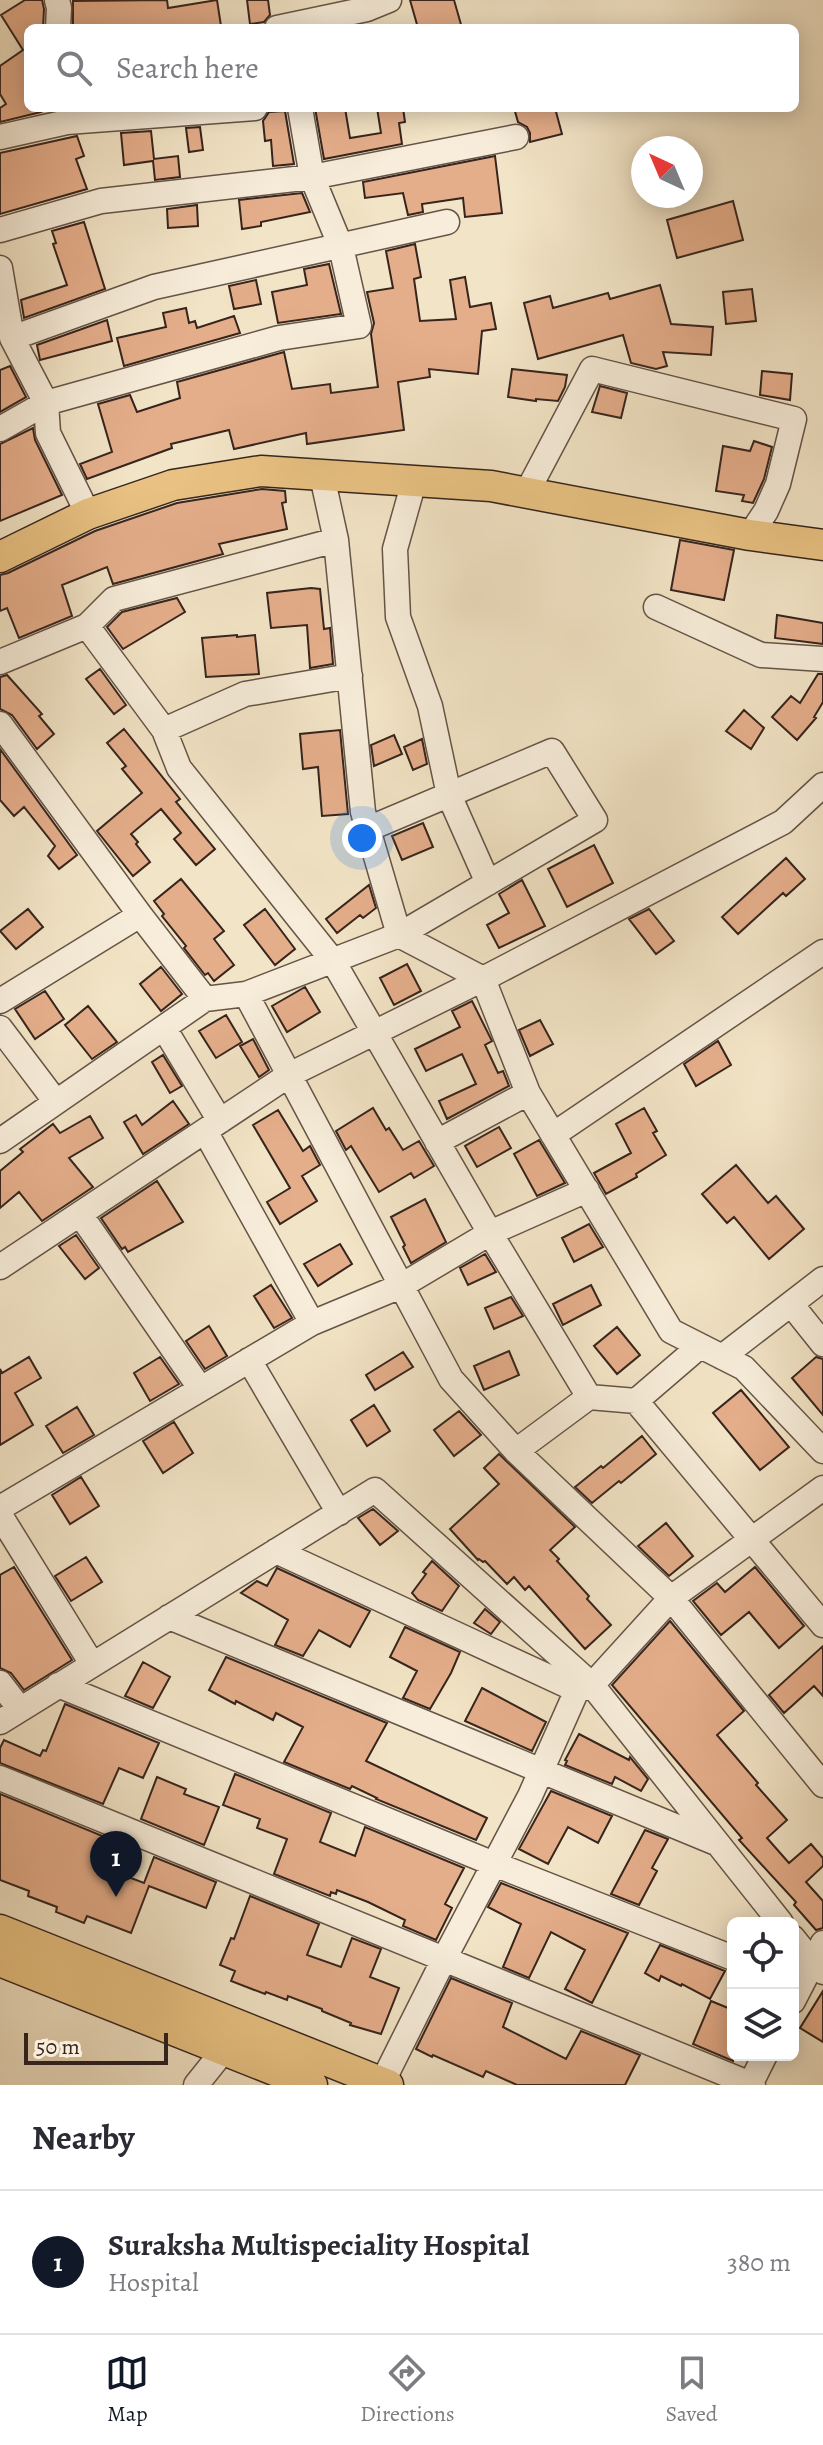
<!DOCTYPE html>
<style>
body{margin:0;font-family:Alegreya,serif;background:#f7f7f7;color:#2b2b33}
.controls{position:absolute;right:24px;bottom:24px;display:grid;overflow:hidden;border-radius:12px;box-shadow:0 4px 20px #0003}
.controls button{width:72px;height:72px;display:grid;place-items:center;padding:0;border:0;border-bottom:2px solid #e1e1e2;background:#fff;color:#2b2b33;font:40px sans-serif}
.compass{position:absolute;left:631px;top:136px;width:72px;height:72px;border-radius:50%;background:#fff;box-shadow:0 4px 20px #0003;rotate:316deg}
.scale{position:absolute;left:24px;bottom:20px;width:144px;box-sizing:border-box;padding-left:8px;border:4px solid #36241d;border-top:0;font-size:22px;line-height:28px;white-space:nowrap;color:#36241d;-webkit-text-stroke:6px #f7edda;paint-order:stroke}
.you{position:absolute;left:362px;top:838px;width:28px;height:28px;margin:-20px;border:6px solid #fff;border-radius:50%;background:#1a73e8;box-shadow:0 0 0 12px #1a73e833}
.badge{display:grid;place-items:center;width:52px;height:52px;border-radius:50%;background:#111827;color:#fff;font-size:26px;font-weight:700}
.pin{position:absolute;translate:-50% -66px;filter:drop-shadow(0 2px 4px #0008)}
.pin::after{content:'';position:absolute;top:42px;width:28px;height:24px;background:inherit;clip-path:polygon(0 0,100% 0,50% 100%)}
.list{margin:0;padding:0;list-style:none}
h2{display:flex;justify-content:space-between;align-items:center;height:104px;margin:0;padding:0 32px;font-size:34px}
h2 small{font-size:26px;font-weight:400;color:#7c7c81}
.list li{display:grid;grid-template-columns:52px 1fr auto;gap:24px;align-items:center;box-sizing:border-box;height:144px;padding:0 32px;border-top:2px solid #e1e1e2}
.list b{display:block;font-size:30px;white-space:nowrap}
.list p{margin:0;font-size:26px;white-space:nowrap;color:#7c7c81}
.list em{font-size:26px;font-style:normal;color:#7c7c81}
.icon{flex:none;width:44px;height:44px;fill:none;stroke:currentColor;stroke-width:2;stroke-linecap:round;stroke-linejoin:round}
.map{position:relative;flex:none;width:823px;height:2085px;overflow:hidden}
.search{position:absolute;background:#fff;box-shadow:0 4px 20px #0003;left:24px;right:24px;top:24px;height:88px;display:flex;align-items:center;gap:20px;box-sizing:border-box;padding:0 28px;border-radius:12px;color:#7c7c81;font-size:30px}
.sheet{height:248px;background:#fff}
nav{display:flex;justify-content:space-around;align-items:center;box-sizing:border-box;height:112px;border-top:2px solid #e1e1e2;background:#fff;font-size:22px;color:#7c7c81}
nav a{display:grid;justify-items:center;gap:4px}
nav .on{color:#111827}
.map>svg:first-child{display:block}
.building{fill:#e5ae8b;stroke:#36241d;stroke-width:2}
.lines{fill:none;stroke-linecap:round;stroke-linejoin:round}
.minor-casing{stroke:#655447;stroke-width:27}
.major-casing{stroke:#36241d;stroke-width:33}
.minor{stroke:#f7edda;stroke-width:24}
.major{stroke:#e9c283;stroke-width:30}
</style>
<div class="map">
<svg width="823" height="2085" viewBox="0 0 823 2085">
<rect width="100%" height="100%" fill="#f2e4c6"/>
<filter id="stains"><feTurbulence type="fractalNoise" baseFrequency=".0025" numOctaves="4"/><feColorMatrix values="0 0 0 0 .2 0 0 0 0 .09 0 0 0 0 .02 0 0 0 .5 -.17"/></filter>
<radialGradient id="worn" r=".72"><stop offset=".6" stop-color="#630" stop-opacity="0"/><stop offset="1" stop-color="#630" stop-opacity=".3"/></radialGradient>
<path class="building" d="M25,0H42L44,9L43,28H28V108H48L41,112L0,122V108L6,104L0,94V66L23,50L1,15Z
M167,0L168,8L217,0L221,26L207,28H73V1Z
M247,0H268L270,15L264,22L250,24Z
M410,0H454L462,28H418Z
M315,108H345L350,138L381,133L377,108H403L405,122L399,123L402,144L324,159Z
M514,108H555L562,134L530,142V133L527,127L518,122Z
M285,111L294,164L273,166L271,140L265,141L263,121L269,112Z
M200,127L203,150L189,152L186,128Z
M151,131L154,159L178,156L180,177L155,180L153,161L124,165L121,133Z
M77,136L84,156L76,159L87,189L0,214V153Z
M495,156L502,213L465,217L463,198L422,204L423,212L408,215L403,193L365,198L363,182Z
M302,193L310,212L261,222V226L242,229L239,200Z
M733,201L743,240L677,258L667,220Z
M197,205L198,226L168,228L167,209Z
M84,222L105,289L24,318L21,300L67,285L53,244L56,243L52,231Z
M415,244L421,277L414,279L420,321L456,319L450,280L465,277L470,307L491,303L496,329L482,331L478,374L429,369L430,377L398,382L404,430L307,444L306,433L234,449L229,430L171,444L172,448L87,479L80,464L112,452L98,404L130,395L137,412L180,398L177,382L284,352L292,389L330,384L331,393L378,387L371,334L374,323L367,292L393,288L386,251Z
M329,264L341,314L278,323L272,292L307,285L304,269Z
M256,280L261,304L234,309L229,286Z
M660,285L671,324L713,327L711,355L663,352L667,366L656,369L631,363L623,335L538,359L524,303L550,296L553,308L608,293L610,299Z
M752,289L756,321L726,324L723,292Z
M186,308L189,323L195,321L197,328L234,316L240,333L124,366L117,338L166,327L163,313Z
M107,320L112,341L40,360L37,345Z
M10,366L26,397L0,412V370Z
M512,369L567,375L565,387L558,401L536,399V401L508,397Z
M762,371L792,374L790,400L760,395Z
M600,386L627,393L621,418L592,412Z
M33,428L35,440L62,495L0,521V444Z
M754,441L772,447L764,479L753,503L742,501L744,495L716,491L723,446L750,451Z
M262,489L285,491L286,502L282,503L287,529L219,544L223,554L113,584L107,567L62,585L72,616L19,638L7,608L0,611V575L8,573L95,531L177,503Z
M680,540L734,550L724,600L671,590Z
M311,588L320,589L324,629L330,628L333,664L310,668L307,625L271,628L267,593Z
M177,598L185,612L123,649L107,627L122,612Z
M777,615L823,623V644L775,638Z
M237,635V637L255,635L259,674L206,677L202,638Z
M100,669L126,705L114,714L86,679Z
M818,674H823V702L814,717L816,718L797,740L772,717L791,696L800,703Z
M7,675L42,714L39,716L54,734L37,749L12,715L0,709V677Z
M744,710L764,728L751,749L726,731Z
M124,729L180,799L176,802L215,849L196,865L174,839L181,833L161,809L131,834L138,842L136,844L150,862L133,876L97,831L142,793L122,769L126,766L107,743Z
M340,730L348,814L322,816L318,767L303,769L300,734Z
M394,735L402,754L374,766L371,745Z
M422,739L427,764L413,770L404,747Z
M0,749L77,855L59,869L48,856L55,846L24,807L14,816L0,800Z
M423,823L433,847L402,860L392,836Z
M594,845L613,883L567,907L548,869Z
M786,858L805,879L786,896L783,893L738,934L722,917Z
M181,879L224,931L214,939L234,965L214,981L208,973L205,975L184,948L186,946L162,916L164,914L154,901Z
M522,880L545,926L499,948L487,925L509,913L499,894Z
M369,885L376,908L363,918L360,915L337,933L326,919Z
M28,909L43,927L16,949L0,931Z
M265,909L295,949L275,965L244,925Z
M649,909L674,941L656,954L629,919Z
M407,964L421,991L394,1005L380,978Z
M161,967L182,994L161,1011L140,984Z
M305,987L320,1012L287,1032L272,1006Z
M45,991L64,1019L35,1039L15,1009Z
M472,1001L492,1041L485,1045L498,1073L503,1071L509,1086L447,1119L439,1101L476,1084L462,1054L426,1071L415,1049L460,1027L452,1011Z
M88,1006L117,1042L92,1059L65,1025Z
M226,1015L242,1042L216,1058L199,1031Z
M540,1020L553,1044L530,1056L519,1030Z
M253,1039L269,1070L259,1077L240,1046Z
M718,1041L731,1065L696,1086L684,1064Z
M163,1055L182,1086L170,1093L152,1062Z
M173,1101L189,1124L143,1154L124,1122L136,1115L142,1125Z
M373,1108L386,1130L389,1128L403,1150L419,1141L434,1166L414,1178L411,1173L379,1192L351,1146L346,1150L336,1131Z
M644,1108L657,1131L653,1133L666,1155L636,1174L637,1177L606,1194L594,1173L631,1153L616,1124Z
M278,1110L303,1151L310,1146L320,1165L302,1176L317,1201L280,1224L267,1202L290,1188L253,1125Z
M90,1116L103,1138L69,1158L93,1187L42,1221L19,1192L0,1208V1171L23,1152L20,1149L53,1124L60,1133Z
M499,1127L511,1148L477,1167L465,1146Z
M539,1140L565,1183L537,1196L514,1154Z
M736,1165L768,1203L776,1196L804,1229L769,1259L734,1217L727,1223L702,1194Z
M157,1181L183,1222L128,1252L125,1247L122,1249L101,1218Z
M425,1199L446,1242L411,1263L403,1247L405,1245L391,1217Z
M589,1224L603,1247L574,1262L562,1238Z
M76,1235L99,1268L85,1279L59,1246Z
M340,1244L352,1264L318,1286L304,1264Z
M485,1254L496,1272L468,1285L460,1268Z
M271,1285L292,1318L274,1328L254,1296Z
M591,1285L601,1305L563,1325L553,1304Z
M511,1297L523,1316L494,1329L485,1308Z
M209,1326L227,1356L205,1369L186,1341Z
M617,1327L640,1355L617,1374L594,1346Z
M509,1351L519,1375L484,1390L474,1366Z
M403,1352L413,1367L375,1390L366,1375Z
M29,1357L41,1378L15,1393L33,1425L0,1445V1369L2,1373Z
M160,1357L179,1384L150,1401L134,1373Z
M816,1357L823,1359V1415L792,1378Z
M741,1390L789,1447L760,1470L713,1413Z
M374,1405L390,1431L367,1446L351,1420Z
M77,1407L94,1435L63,1453L46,1426Z
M459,1411L481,1435L454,1456L434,1430Z
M174,1422L193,1453L163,1473L143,1441Z
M642,1436L656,1454L621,1483L619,1481L592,1503L575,1487L601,1466L603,1468Z
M499,1454L575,1527L550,1550L559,1559L557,1561L589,1596L587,1599L611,1625L585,1649L529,1586L525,1590L514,1577L507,1584L485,1561L483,1562L479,1559L478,1560L450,1529L499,1484L484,1468Z
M81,1477L99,1506L70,1524L52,1495Z
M373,1509L398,1531L380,1545L358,1518Z
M666,1523L693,1556L669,1576L638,1546Z
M86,1557L102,1582L71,1601L55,1576Z
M432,1561L459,1586L442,1611L418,1600L412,1593L426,1574L423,1572Z
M14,1567L72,1660L24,1690L11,1673L0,1668V1575Z
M755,1567L804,1626L779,1648L749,1612L721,1635L693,1601L717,1583L725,1592Z
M277,1568L370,1611L350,1647L319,1630L303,1656L275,1645L288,1620L241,1593L257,1581L267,1586Z
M485,1609L500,1622L491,1634L474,1623Z
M670,1621L744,1711L717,1735L758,1783L756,1785L787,1820L767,1838L789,1863L811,1844L823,1858V1866L806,1882L823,1901V1928L816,1930L794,1905L796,1902L739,1840L742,1838L612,1685Z
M405,1627L460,1652L451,1673L430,1709L403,1698L417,1671L390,1657Z
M823,1646V1696L814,1686L784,1713L769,1695Z
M226,1657L387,1723L366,1761L487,1818L476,1840L376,1799L377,1798L352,1786L350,1789L284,1762L303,1727L276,1713L273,1720L236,1701L235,1704L209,1690Z
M143,1662L170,1677L153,1708L125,1696Z
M482,1688L546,1722L532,1751L465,1721Z
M65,1704L159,1743L143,1778L119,1768L103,1804L0,1763V1748L4,1740L40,1756L43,1750L46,1751Z
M579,1734L629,1760L630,1757L648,1779L641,1791L615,1777L612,1784L565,1765L567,1761L565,1760Z
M235,1774L331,1813L320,1842L355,1856L365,1827L464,1868L445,1904L452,1908L436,1940L403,1926L405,1920L368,1902L337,1890L336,1894L331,1892L330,1896L274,1874L287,1839L257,1828L260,1819L223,1805Z
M157,1777L186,1789L184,1794L219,1807L204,1845L141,1819Z
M551,1791L612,1816L598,1843L568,1827L548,1864L519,1849Z
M0,1794L117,1842L107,1869L144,1883L154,1857L216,1882L206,1908L149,1886L131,1933L87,1916L84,1923L56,1912L57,1907L28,1896L29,1891L0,1880Z
M645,1830L668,1839L652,1868L657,1871L639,1905L611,1894Z
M501,1883L628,1933L592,2003L565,1989L585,1950L551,1932L529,1978L503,1967L521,1924L488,1907Z
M250,1896L319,1924L307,1955L341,1967L352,1938L381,1949L370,1977L399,1988L381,2034L350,2025L351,2023L322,2011V2009L288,1996L287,2000L266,1992L265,1994L231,1981L235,1971L220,1965L231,1938L234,1939Z
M660,1945L725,1971L710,1999L682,1984L681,1986L661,1976L659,1981L645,1973Z
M451,1978L512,2003L503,2027L566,2059L581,2031L640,2055L625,2085H517L486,2071L483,2077L433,2055L432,2057L416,2049Z
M823,1991V2042L800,2028Z
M711,2001L733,2010V2061L693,2044Z"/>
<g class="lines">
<defs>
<path id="minor" d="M57,0L59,8L58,28
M277,28L367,9L389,0
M0,137L67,122L255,108
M0,230L101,201L312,177L516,137
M0,268L12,338L46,403L48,433L88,514
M12,338L154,287L447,222
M0,429L46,403L279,338L359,326L341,247L312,177L300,108
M412,480L413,485L395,549L398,617L430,706L449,795L488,883
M527,492L592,369L794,419L778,484L766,511L750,535
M656,607L761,655L823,659
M87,626L164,730L179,768L333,961L490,1233L589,1397L516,1451
M0,662L87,626L114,599L336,540
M0,724L140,915L0,1001
M164,730L245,694L350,676
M368,829L552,751L595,820L399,935
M399,935L483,979L528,1093L671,1331L744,1368L823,1451
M246,994L399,935L363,812L336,540L322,476
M205,999L246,994L451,1379L516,1451L671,1598L823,1785
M0,1028L56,1102
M164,1028L220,1121
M205,1131L312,1323
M553,1135L823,952
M0,1141L205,999L140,915
M437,1142L528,1093
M80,1214L200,1388
M0,1267L289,1075L483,979L783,822L823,785
M791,1304L823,1344
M722,1357L823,1279
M249,1360L339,1513
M589,1397L636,1401L823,1625
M636,1401L700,1346
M0,1508L312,1323L401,1286L490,1233L587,1190
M0,1515L92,1664
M276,1551L577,1690
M169,1617L716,1843
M0,1683L20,1709
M58,1685L494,1864L733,1958
M0,1722L375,1490L592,1685L781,1923
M0,1778L753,2085
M793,1938L813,1963L823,1972
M793,2001L823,1943
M382,2083L444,1959L530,1796L577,1690L592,1685L671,1598L823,1488
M196,2085L224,2050
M750,2085L765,2055"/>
<path id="major" d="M0,557L88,514L173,485L261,471L491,486L750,535L823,545
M0,1930L388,2085
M0,1961L312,2085"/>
</defs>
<use href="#minor" class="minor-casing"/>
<use href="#major" class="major-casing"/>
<use href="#minor" class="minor"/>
<use href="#major" class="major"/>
</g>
<rect width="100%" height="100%" filter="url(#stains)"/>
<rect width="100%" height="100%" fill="url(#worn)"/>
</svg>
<div class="controls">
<button><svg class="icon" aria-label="locate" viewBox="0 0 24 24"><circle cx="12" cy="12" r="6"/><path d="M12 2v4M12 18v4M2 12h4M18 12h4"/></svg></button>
<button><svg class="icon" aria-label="layers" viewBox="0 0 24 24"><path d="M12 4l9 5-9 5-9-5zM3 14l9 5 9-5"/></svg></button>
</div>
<svg class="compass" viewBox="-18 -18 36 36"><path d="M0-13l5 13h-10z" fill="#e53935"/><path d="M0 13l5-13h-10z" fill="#7c7c81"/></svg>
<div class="scale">50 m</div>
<div class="you"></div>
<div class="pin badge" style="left:116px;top:1897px">1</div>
<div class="search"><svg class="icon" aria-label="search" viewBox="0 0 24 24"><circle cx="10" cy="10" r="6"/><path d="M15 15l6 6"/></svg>Search here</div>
</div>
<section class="sheet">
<h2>Nearby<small></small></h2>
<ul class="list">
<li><span class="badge">1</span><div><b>Suraksha Multispeciality Hospital</b><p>Hospital</p></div><em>380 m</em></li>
</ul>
</section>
<nav>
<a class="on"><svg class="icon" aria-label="map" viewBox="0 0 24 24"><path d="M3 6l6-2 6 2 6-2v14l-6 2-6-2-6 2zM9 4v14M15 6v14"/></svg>Map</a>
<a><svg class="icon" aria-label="directions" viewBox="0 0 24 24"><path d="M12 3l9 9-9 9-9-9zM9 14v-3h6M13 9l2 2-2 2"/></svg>Directions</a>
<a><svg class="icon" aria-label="saved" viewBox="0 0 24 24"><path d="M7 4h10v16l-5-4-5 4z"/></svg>Saved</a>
</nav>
